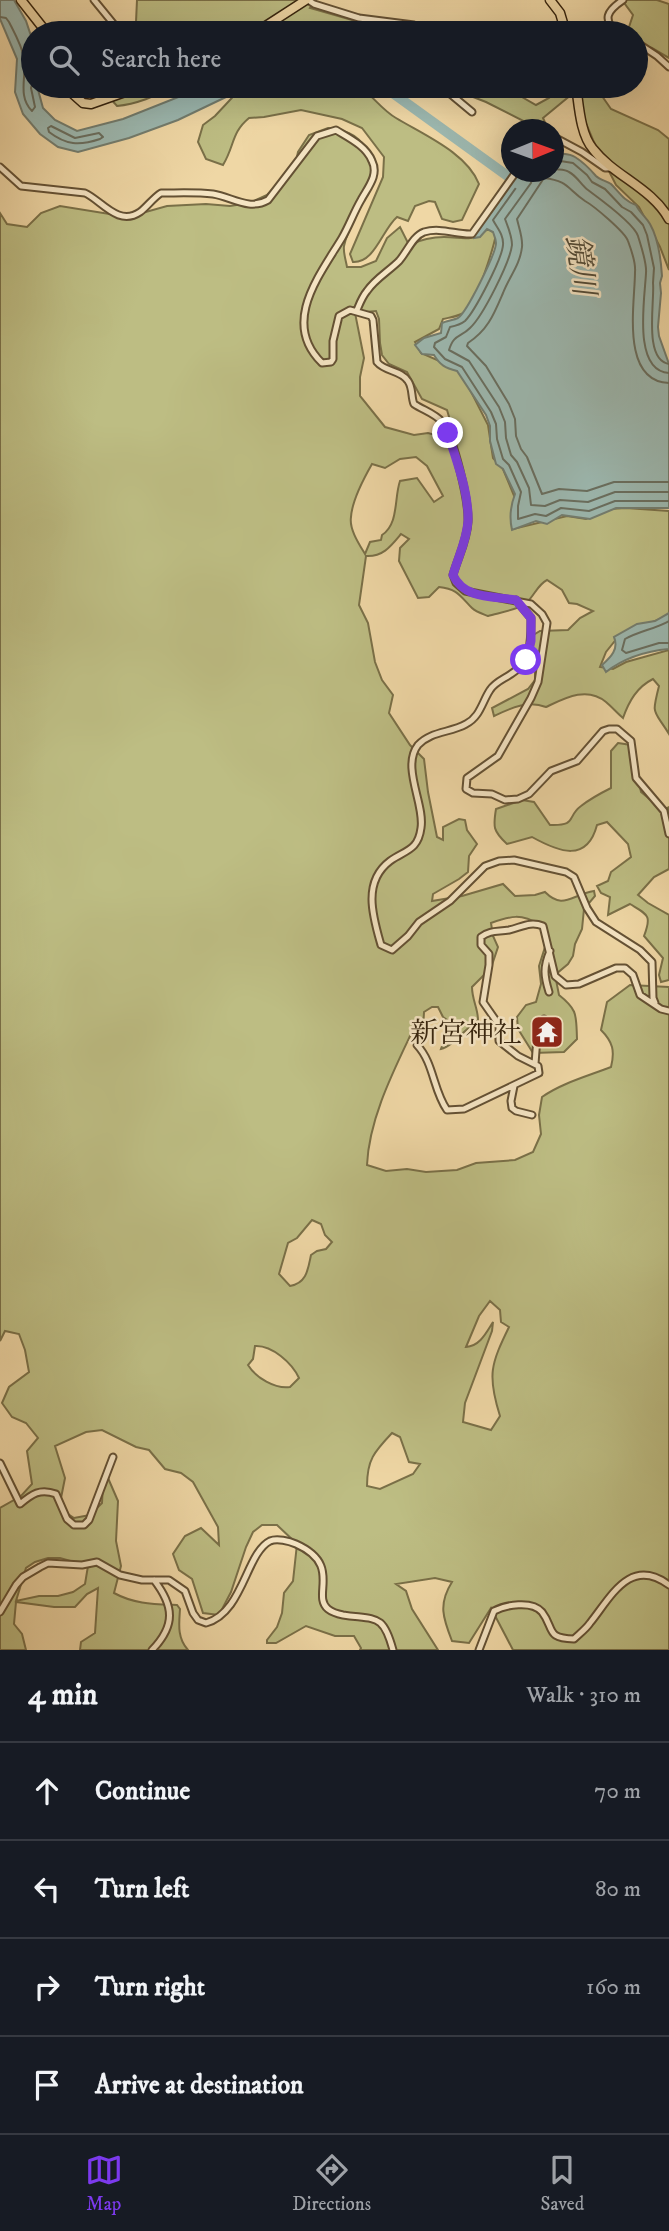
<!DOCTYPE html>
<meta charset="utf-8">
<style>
body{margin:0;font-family:"IM FELL DW Pica","Noto Serif JP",serif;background:#242831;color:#f1f3f6}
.compass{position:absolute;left:501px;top:119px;width:63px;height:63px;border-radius:50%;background:#171b24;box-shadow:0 7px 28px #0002;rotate:89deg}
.stop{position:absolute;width:21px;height:21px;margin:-16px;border:5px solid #7c3aed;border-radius:50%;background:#fff}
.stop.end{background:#7c3aed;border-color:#fff;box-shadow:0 2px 7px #0008}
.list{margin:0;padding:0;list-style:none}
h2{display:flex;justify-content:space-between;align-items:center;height:91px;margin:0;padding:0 28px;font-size:30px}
h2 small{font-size:23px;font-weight:400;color:#9ea1a6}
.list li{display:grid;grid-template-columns:46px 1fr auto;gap:21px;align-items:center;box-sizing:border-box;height:98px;padding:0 28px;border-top:2px solid #363941}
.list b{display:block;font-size:26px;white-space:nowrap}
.list em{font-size:23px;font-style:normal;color:#9ea1a6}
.icon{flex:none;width:38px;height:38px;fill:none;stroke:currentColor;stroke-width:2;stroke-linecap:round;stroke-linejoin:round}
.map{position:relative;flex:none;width:669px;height:1650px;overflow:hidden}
.search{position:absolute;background:#171b24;box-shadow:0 7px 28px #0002;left:21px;right:21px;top:21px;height:77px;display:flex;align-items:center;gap:18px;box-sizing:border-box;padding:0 24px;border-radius:38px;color:#9ea1a6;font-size:26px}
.sheet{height:483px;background:#171b24}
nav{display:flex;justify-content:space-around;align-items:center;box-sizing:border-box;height:98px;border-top:2px solid #363941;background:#171b24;font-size:19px;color:#9ea1a6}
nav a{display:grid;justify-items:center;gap:4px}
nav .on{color:#7c3aed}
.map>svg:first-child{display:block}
.green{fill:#bdbd83;stroke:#7a7048;stroke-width:2;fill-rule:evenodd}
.water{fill:#9cb8b0;stroke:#737d6f;stroke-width:2}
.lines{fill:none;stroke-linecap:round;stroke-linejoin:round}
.shore{stroke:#696e5f;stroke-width:2}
.river{stroke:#9cb8b0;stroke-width:10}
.street-casing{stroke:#645134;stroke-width:9}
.primary-casing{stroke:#36240e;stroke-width:11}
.street{stroke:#f5e5c4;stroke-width:5}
.primary{stroke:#efd7a5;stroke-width:8}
.route{stroke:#7c3aed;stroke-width:9}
.labels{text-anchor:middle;stroke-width:5;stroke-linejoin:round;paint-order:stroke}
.poi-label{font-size:28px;fill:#36240e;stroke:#f5e5c4;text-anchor:end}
.water-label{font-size:30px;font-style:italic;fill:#504936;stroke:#f5e5c4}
</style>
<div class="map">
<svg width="669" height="1650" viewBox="0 0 669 1650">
<rect width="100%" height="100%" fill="#efd7a5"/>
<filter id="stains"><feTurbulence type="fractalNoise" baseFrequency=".00286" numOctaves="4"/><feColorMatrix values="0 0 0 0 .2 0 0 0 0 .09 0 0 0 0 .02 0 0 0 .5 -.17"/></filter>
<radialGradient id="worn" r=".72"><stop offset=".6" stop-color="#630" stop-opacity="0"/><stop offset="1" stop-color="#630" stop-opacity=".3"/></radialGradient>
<path class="green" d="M137,0H316L310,8L380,28L411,31V33H143L136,22Z
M622,0H657L669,4V58L652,48L637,43L636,33H631L628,30L633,15Z
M115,86H177C157,95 138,104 117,106L109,97Z
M243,86H359C372,95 382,110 396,118C424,135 467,153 479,184L462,220L453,222L442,219L435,202L429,201L415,206L408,221L397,217C382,230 375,263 353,262L350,254L383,177L384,157L362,128L342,119L301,110L264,117L249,118C231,133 235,145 223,165L206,159L198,142L203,125L215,116Z
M454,86H513L522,97L536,105L549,98L560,86H566L572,94L543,118L548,129H539L486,102L463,93Z
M581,86H595L611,109L658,130L669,139V270L660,247L639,207L616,185L593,140L585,121L581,106Z
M328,128C343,130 357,133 365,148C386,181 351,212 344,246C343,252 346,261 347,267H361L376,261L387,238L400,227L409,245C420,240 431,237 444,237C464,237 470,243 488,229L496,234C494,247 477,299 469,309C463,316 451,317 443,319L439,329L415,342L421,353L460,370L488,425L493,458L503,469L515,498L513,529L567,516L586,519L609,509L626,508L669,511V615L618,637L606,652L600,667L613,669L626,662L669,650V734C654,709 651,717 659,686L653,679C637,687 629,701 623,718C617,713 612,707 606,702C587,686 565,698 546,707C527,700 511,708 494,716L492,708L528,689L535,680V670L527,655L530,637L540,631L568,630L580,618L593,611L577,604L569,603L562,590L547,580C537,585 534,597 525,604C517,610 498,613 488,616C483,614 476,612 472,608C460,596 458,589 439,587L429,597L418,598L399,561L400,548L409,539L401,534C391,546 383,557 366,556L359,605L368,623L375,662L382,680L393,695L389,713L410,745L424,759L428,792L437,837L443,840V827L459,819L465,820L467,830L477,844L469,856L468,872L459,879L433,894L432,901L462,896L503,884L515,896L535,895L545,892C563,910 571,895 594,891L595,896L584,909L582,929L575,944L573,956L568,964L555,975L559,995C578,1010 576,1015 577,1039L564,1052L533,1053L518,1029L517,1017L526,1005L536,1002L541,984L539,966L545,947L540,925C521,913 511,916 491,923L493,936L498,947L491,968L472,987C472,1000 478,1008 478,1020C466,1028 452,1047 441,1049L445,1038L452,1029L450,1022L443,1017L438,1007H432L424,1012L423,1030L411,1034C392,1074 369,1120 367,1165L386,1171L407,1169L426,1172L457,1170L476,1163L515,1160L533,1152L541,1134L539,1115L542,1097C562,1083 588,1076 611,1067C615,1051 613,1042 601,1030L607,1002L630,985L669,987V1650H513L491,1608L469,1643L452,1641C443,1618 438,1604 452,1582L435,1578L396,1584L406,1591L412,1609L438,1650H360L361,1648L354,1636H335L306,1626L276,1643H267V1640L277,1627L282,1613L284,1593L293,1581L297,1544L277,1525H262L253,1532L246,1547L231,1592L219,1615L203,1613L192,1579L179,1570L173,1554L185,1536L201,1528L219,1545L218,1527L193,1482L181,1473L165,1469L149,1450L136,1447L102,1430L86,1432L55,1446L65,1478L61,1498L65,1512L74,1518L90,1515L102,1503L103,1484L108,1478L118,1501L116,1541L121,1566L114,1593C134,1604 154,1604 177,1605L180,1609C179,1624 177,1638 188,1650H80L81,1642L95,1633L98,1588L87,1594L75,1607H54L16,1602L14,1624L22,1634L26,1650H0V1508L21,1496L32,1484L27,1451L38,1438L26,1423L12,1417L2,1403L9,1387L29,1372L25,1350L19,1334L5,1331L0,1341V213L7,224L27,227L41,213L60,206L128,217L167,206L206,204L230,206L249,203L267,195L295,166L298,152L309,135ZM376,311L379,319L380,343L382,355L389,364L407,372L422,399L447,410L452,427L448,432L439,436L428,433L414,435L385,427L360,396V377L364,358L355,313ZM416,457L427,466L443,496L434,502L417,478L400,481C394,498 399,524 382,535L381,540L370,542L365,554C359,544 349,529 351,517C352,501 364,478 372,464L385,468L400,459ZM312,1220L321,1224L325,1235L332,1242L326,1249L317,1251L311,1255C308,1269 307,1283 290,1286L279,1274L288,1243L297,1238ZM490,1301L500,1310L501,1322L509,1327C491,1364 487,1375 500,1416L491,1430L463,1422L465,1403L492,1331L493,1322C486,1333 480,1346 466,1347L479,1316ZM255,1346C272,1345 292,1363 299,1378L290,1387C275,1389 256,1378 248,1365L253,1359ZM392,1433L400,1437L409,1462L420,1464L413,1474L380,1489L367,1486C367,1460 374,1452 392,1433ZM48,1558H60L88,1566L85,1584L73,1592L58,1596H39L16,1601L26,1568L35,1562Z
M618,743L631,745L641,792L663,810L669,807V869L654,877L638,895L648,903L669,915V980L661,982L659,975L663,958L644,936C652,915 648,915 630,904L608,915L610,897L601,893L597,886L608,881L611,872L631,857L628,844L607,822L597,825C587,863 559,852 532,837L507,844C493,831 493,827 496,809L522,800L534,802L550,825C578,826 566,817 581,806C590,799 601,793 611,788V751Z"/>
<path class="water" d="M0,0H14L26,21L33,42V86H37L43,108L55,120L77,131L123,119L206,86H249L178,120L129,138L78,152L58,147L40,134L23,114L15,92L17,59L0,19Z
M554,152C561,155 568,152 575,157C583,162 590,169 596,176C600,180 607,181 611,184C619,192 624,201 636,205C640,213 646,217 650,224C658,238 661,260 662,276L660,283L661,293L658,327L659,336L669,364V508H616L590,519L562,515L547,524L536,521L512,530C509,517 510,507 515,494L503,469L496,464L490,441V426L486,415L457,371C445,368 440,365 434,355L422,354L415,345L424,338L441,333L442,323C446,321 454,320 458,318C467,312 496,253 496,243C496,239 494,235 493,232L487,229L480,237L474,238V234L519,172H554Z
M669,613V649C647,651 624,658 606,672L602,665C611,657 619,649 614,637L637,624L655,621Z"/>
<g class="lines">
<path class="shore" d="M0,17L6,18L9,22C14,32 22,46 24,58C27,76 17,96 32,111L35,107L31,88L33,81
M51,126L75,138L99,133L103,137L100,139C79,146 66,145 49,132L48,128Z
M554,160L573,163L587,175L592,182L605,189L622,207L631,212L643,225L647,235L654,268L653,283C655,301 643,360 669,364
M554,169C558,170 565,169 569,172C577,176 581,185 588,190C600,199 634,223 638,236C641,246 647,263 646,273C645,297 632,371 669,373
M524,172L523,178L493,220C497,228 504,235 503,245C502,259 475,311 465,321C460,325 455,326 450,327L446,337L435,343L434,347L445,359L462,367L491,412L496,424L497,439L503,459L509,465L521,492L518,506V519L535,514L546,516L561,508L589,511L615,501H669
M533,172L531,183L505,219C508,227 512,236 512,245C510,262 483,316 470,328C460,338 454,334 449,350L469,361L499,407L505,422L506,438L511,455L517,462L529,488L531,505L545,506L560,500L588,502L615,492H669
M669,383C620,381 635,303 635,272C636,263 631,249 628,241C625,232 594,206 585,201C567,189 569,181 544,178L517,219C519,228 523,238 522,247C520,265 509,277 503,293C494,314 488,330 468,343L467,346L486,366L509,404L515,419L516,436L521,449L527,457L542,494L559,489L587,491L614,482H669
M669,621C655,629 639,631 625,639L622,650L626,653L659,643H669"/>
<path class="river" d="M378,86L394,94L520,185"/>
<defs>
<path id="street" d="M94,0L121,33
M308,0L314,4L359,18L414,25L417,33
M617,33C602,19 607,11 623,0
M636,42L657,56L669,67
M77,86L94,92L107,86
M436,86L448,92L472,112
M554,137L582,152L605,168H611
M0,167L21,186L85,193C101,200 118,227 140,212C147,207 153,198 161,193C178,193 196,192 213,194C232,197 249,211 268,200L317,136L336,130C349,138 366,146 372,161C379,175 368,187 361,200C354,212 349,226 342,238C319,276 281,323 322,363L331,362L333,359V341L339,316L350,310L371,316L373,320L377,362C385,372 401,370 408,381C413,388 411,397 414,404C423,410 436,414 442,422C454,437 469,502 468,522C467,541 458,557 453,575L456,583L465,591L531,604L542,614L547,623L538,682L531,698L498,756L467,778L466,789L473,793L492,794L505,800L518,799L529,794L551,771L577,761L603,731L609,729H617L631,741L636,778L664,811L669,834
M357,310C360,303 362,297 367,291C375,279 389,271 399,261C407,252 413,236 424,232C441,227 457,235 472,234L516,172
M516,600L531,618C531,639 532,662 511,674C504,679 495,682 490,690C482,702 480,717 466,724C450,733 431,731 418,745C401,767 425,804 421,828C418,851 405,850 390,861C362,882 373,917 381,945L392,950L408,936L419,922L450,901L485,866L499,861L514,860L566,872L574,877L587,908L596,922L640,950L652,962L653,998L655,1003
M549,992C544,976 543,967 550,951
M417,1045C434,1063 433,1090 447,1110L464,1109L539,1073L538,1066L518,1056L499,1041V1025L483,1002L489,965V954L481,945V937C490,930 498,932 509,930C522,927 530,921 543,926L555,976L566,985L579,984L616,968H625L633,975L640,995L661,1009L669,1011
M535,1064L538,1024L544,1019
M514,1086L511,1101L512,1108L516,1111L532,1115
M0,1463L20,1504C32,1494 40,1488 56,1494L67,1519L74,1525H84L89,1520L113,1457
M0,1612L16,1585L23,1577L40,1567L48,1563L82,1565L97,1562L120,1575L142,1580H169L185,1591L193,1613L198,1620L206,1623C243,1613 246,1553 270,1541C277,1538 289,1541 296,1544C343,1565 311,1595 328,1609C333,1613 338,1614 343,1615C376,1620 383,1613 393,1650
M152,1650C176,1625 174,1606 154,1580
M479,1650L494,1611C505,1605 532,1600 542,1612C555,1629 545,1638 574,1639C579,1634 586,1629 590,1623C611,1597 630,1556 669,1585"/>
<path id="primary" d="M21,0L47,33
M550,0L560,13L566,33
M255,33L306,0
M64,86L83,103L91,104L142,86
M576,86C579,105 580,134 593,149C614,176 652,188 669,219"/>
</defs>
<use href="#street" class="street-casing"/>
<use href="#primary" class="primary-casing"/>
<use href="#street" class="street"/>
<use href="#primary" class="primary"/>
</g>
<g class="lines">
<path class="route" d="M448,433C456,461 469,491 468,521C467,540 458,557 453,575C464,599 492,596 516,600L531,618V641L526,660"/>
</g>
<defs>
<symbol id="temple-square" viewBox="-11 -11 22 22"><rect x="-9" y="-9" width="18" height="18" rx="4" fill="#8f2418" stroke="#f5e5c4"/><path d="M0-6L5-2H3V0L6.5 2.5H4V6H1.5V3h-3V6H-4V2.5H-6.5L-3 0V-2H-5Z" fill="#fff"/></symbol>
</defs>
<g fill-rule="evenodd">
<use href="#temple-square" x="528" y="1013" width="38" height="38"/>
</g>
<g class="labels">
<g class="poi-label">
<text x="522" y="1042">新宮神社</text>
</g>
<g class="water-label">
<text transform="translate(581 265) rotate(82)" y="10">鏡川</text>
</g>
</g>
<rect width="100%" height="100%" filter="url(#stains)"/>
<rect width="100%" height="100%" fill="url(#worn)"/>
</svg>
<svg class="compass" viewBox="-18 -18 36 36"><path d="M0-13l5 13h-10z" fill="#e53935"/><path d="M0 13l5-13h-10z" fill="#9ea1a6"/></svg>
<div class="stop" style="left:526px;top:660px"></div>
<div class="stop end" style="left:448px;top:433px"></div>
<div class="search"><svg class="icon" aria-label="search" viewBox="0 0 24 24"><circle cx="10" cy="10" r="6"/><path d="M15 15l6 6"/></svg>Search here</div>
</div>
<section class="sheet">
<h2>4 min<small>Walk · 310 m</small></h2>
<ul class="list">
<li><svg class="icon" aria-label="ahead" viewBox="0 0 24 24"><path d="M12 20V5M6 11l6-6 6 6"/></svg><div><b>Continue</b></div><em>70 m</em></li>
<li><svg class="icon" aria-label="left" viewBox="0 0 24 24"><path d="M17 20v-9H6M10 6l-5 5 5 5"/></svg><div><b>Turn left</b></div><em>80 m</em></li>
<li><svg class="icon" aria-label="right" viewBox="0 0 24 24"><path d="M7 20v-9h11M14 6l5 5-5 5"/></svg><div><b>Turn right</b></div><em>160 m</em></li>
<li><svg class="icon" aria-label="arrive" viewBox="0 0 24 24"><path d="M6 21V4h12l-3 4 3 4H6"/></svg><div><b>Arrive at destination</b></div></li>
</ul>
</section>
<nav>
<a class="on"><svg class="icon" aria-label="map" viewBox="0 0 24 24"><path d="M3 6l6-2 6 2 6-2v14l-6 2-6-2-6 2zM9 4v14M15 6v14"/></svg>Map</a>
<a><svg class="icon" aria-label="directions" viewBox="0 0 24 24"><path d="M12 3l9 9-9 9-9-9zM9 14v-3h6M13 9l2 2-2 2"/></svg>Directions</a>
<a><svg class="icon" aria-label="saved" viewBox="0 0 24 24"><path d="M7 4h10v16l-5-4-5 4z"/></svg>Saved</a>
</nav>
